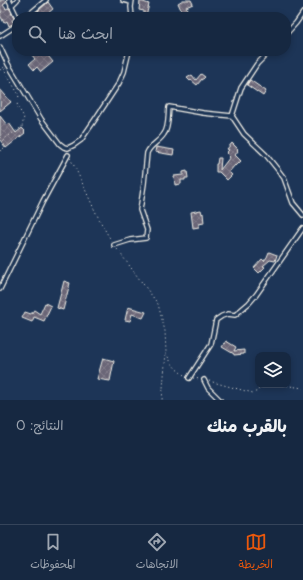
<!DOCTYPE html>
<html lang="ar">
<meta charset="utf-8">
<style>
body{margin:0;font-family:"Playpen Sans","Playpen Sans Arabic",sans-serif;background:#1f3048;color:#f1f3f6;direction:rtl}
.controls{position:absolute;right:12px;bottom:12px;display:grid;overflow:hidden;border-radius:8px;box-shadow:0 2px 6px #0003}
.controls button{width:36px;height:36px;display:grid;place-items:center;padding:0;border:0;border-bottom:1px solid #35445a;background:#162841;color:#f1f3f6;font:20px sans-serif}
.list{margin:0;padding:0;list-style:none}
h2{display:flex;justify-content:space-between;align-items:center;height:52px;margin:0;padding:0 16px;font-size:17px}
h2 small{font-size:13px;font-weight:400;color:#9ea6b1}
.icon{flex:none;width:22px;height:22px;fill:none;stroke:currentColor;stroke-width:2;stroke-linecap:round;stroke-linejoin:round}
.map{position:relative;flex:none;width:303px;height:400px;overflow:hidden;direction:ltr}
.search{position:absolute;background:#162841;box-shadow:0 2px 6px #0003;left:12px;right:12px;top:12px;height:44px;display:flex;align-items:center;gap:10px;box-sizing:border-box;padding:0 14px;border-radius:16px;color:#9ea6b1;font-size:15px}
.sheet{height:124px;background:#162841}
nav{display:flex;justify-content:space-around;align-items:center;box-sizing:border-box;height:56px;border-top:1px solid #35445a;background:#162841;font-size:11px;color:#9ea6b1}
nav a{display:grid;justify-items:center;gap:2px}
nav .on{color:#ea580c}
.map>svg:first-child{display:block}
.building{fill:url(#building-cross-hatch);stroke:#f4f1e8}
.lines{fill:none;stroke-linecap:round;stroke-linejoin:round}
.street-casing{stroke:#f4f1e8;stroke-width:6}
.path{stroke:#f4f1e8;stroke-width:1;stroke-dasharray:1 3;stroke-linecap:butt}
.street{stroke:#1d3557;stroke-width:3.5}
</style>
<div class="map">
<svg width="303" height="400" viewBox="0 0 303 400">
<defs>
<pattern id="building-cross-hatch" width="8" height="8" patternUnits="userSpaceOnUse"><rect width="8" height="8" fill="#6b6677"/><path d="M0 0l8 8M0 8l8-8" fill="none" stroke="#817c8a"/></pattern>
</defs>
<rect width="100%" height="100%" fill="#1d3557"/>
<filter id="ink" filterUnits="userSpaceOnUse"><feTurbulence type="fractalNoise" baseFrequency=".025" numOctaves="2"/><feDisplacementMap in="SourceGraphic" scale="8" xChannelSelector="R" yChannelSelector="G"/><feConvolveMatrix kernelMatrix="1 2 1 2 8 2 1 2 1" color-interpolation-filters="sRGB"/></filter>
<g filter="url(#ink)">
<path class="building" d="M0,0H5L6,3L3,5L6,9L8,8L10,9L14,18L12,21L14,23L9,26L7,21L4,23L0,15V13L2,12L0,9Z
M183,0H191L193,4L186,7L187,9L182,12L178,3Z
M140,1L149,4L146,17H144V11L139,10Z
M48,2L53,9L48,13L50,17H38L41,15L38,11Z
M34,51H44L53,62L41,72L37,67L34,70L29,64L35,59L32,55L35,53Z
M201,74L205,77L203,79H202L197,85L191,80L190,81L187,78L192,75L196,80Z
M250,80L266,91L263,96L247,85Z
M0,89L11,102L0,111Z
M0,116L7,125L9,123L16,133L22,128L25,131L24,132L25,133L6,148L0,140Z
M232,143L238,149L237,150L238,151L235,155L241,161L236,166L235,165L229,172L232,175L227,180L219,172H216V164H217L218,158H221L220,170L230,157L226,153L229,150L227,149Z
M156,147L174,150L173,155L155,152Z
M187,171L188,178H185V180H181V184L175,185L174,176L183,175V172Z
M201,210L202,214L203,213L204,223L199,224V227L193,228L191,212Z
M269,252L277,255L275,261L270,260L263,266L265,267L259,273L254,268L262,259L264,261L267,257Z
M64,281L70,283L63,310L57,308Z
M45,303L51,306L44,321L34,317L32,322L22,318L25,312L31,314L34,310L40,314Z
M128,307L146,312L143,318L132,314L130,321L125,320Z
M226,341L236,347L234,351L244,350V354L234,355V354L222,347Z
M103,358L114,361L110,381L97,379Z"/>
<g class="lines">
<defs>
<path id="street" d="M9,0L17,17
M123,0L131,2
M132,0L131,7L132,17
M11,6L17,0
M26,17L46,0
M286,34L296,23L303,13
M0,36L17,25
M0,47L8,64L41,119L60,144L64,147L68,148L74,145L81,140L94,121L119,83L124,72L129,51
M232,116L244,134L266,155L278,170L284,178L293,203L303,215
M232,116L241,88L257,64L270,51
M114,245L130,240L146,238L147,230L140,210L144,184L147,153C150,145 159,142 164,134C169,128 168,115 169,107L203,113L232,116
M0,289L43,201L68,155
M189,378L211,344L216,320L222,316L228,314L235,315L249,303L256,295L303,228
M204,380L208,388L220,400"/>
</defs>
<use href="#street" class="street-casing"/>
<path class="path" d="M0,70L6,66
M0,151L4,148V139L22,127L24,117L17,106L19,95L4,70L6,68
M70,158C85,186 95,216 113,243
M117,249L158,304L165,331L166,352L162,400
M166,353C172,365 175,369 187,377
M193,378L200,379
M209,381L253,393L258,391L260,385
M283,385L303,388"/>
<use href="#street" class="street"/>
</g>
</g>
</svg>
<div class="controls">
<button><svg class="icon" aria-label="layers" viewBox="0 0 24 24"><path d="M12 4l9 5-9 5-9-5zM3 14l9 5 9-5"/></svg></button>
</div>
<div class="search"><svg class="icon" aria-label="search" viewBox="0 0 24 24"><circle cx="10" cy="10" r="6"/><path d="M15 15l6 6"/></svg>ابحث هنا</div>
</div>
<section class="sheet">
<h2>بالقرب منك<small>النتائج: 0</small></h2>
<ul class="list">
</ul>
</section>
<nav>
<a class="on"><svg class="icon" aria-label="map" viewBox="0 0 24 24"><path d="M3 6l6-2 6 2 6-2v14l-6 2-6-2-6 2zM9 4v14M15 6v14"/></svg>الخريطة</a>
<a><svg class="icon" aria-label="directions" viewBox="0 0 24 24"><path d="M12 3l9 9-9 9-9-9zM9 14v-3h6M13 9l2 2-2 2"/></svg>الاتجاهات</a>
<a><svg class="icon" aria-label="saved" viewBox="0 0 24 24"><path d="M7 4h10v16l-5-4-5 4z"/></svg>المحفوظات</a>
</nav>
